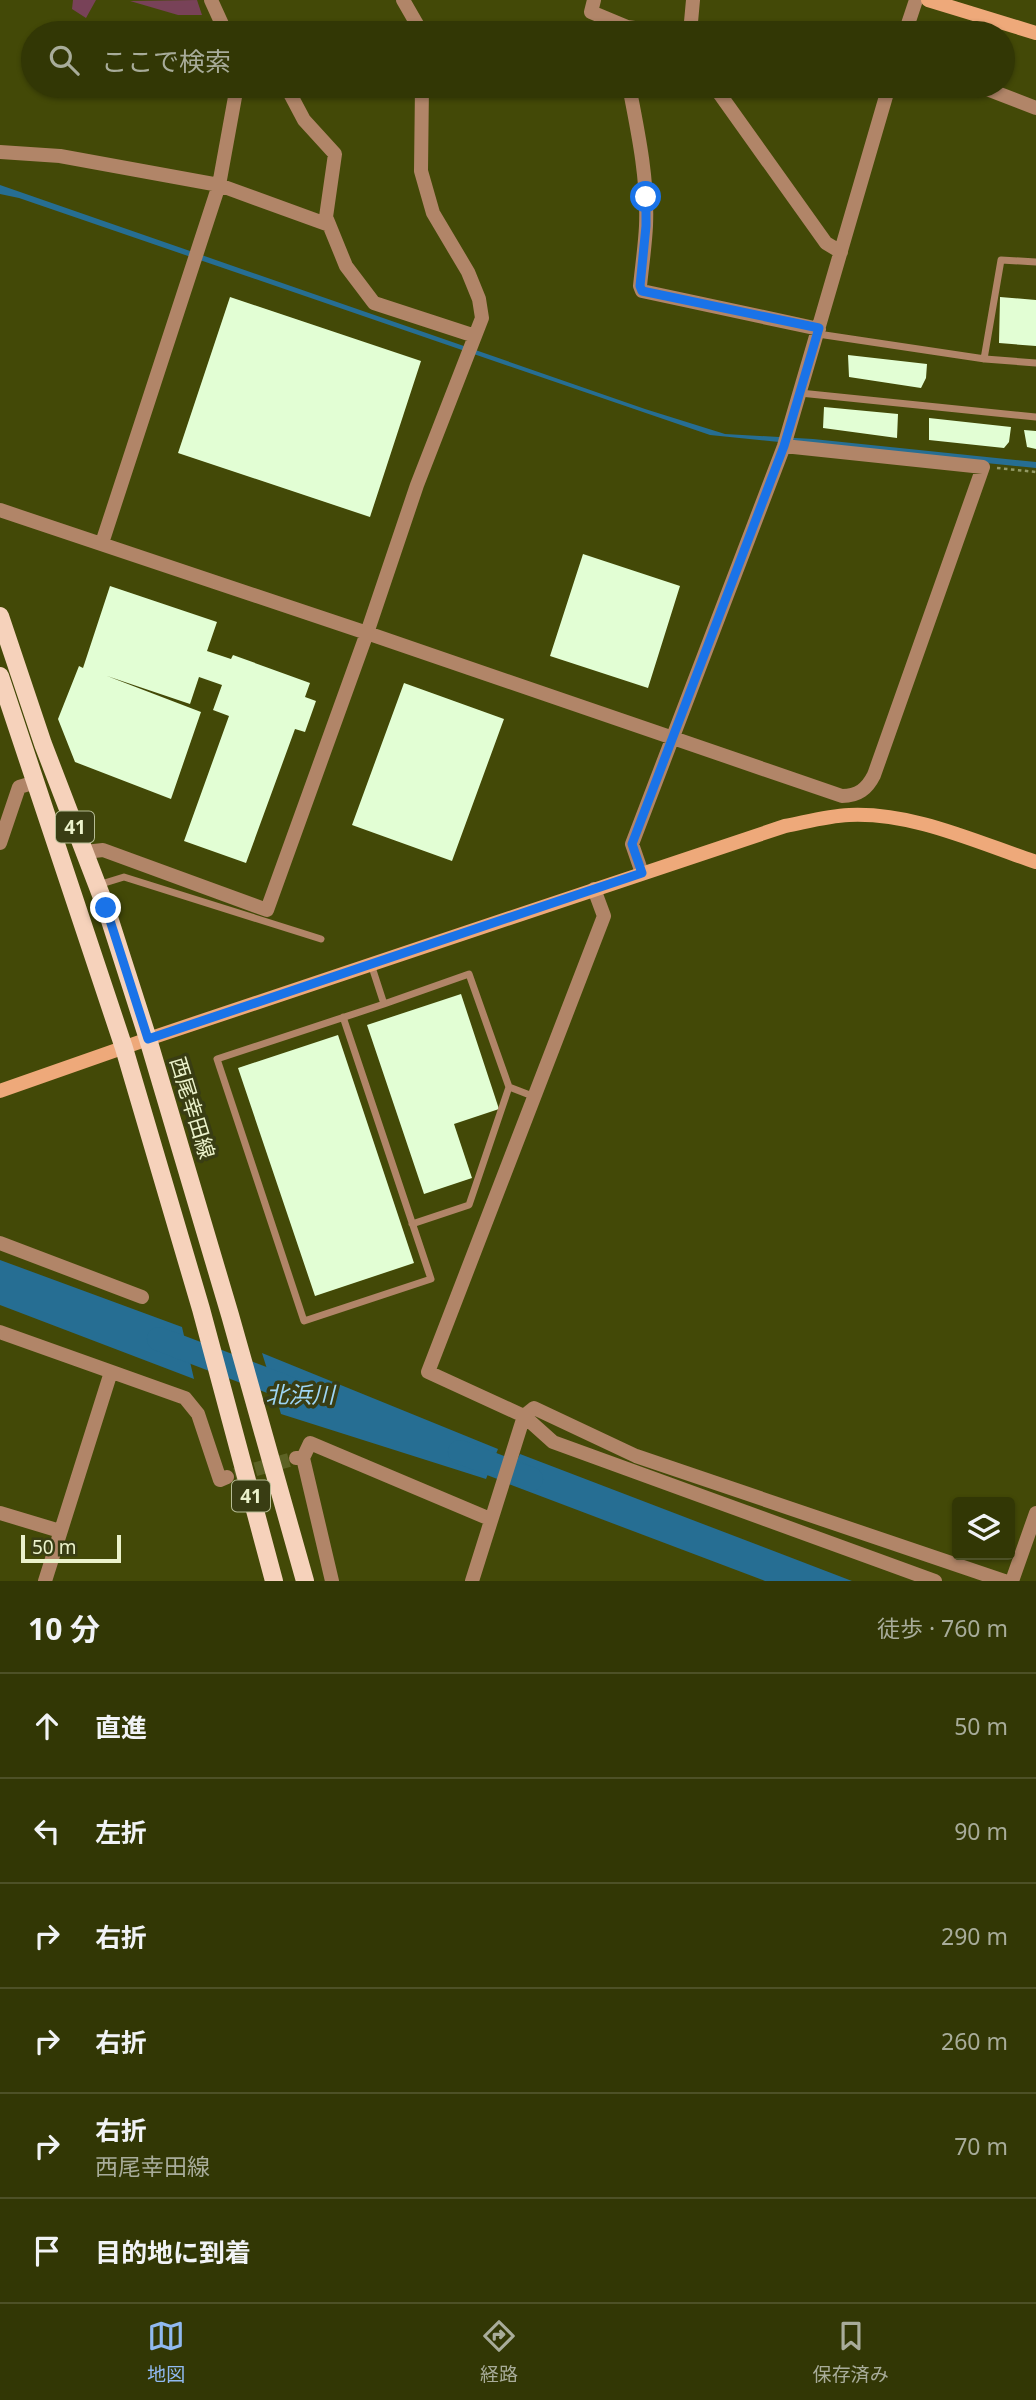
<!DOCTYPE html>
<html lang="ja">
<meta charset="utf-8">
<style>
body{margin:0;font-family:"Noto Sans","Noto Sans JP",sans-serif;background:#3a3f0f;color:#f1f3f6}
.controls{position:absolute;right:21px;bottom:21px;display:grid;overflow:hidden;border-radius:7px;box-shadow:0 2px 5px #0004}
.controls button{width:63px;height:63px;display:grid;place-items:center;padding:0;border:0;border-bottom:2px solid #4d5127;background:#323705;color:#f1f3f6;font:35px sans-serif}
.scale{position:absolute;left:21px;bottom:18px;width:100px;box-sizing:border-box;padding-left:7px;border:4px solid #ebf2cb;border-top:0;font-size:19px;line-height:24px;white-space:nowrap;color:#ebf2cb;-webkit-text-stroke:5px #393d13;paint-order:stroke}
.stop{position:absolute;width:21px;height:21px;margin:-16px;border:5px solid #1a73e8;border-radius:50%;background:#fff}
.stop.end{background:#1a73e8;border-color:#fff;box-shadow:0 2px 7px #0008}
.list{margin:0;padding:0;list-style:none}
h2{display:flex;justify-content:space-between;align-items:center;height:91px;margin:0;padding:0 28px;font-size:30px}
h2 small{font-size:23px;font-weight:400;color:#a8ac9a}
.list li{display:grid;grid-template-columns:46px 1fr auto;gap:21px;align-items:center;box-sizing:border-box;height:105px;padding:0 28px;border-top:2px solid #4d5127}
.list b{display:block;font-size:26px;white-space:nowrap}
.list p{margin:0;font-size:23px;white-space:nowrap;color:#a8ac9a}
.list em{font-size:23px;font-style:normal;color:#a8ac9a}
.icon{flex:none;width:38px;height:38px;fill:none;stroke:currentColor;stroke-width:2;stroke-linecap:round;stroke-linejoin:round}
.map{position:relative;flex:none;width:1036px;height:1581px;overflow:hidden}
.search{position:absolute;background:#323705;box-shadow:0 2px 5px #0004;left:21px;right:21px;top:21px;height:77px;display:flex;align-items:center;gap:18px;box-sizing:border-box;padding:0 24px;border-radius:38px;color:#a8ac9a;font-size:26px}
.sheet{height:721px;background:#323705}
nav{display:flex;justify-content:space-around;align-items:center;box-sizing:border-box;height:98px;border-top:2px solid #4d5127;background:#323705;font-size:19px;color:#a8ac9a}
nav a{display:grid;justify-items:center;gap:4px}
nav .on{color:#90b9f0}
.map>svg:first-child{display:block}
.green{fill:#784258}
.water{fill:#266e93}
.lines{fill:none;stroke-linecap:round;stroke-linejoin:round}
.river{stroke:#266e93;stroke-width:24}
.building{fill:#e2fed4}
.street-tunnel{stroke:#5c6224;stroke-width:14;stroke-dasharray:14 7;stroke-linecap:butt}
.path{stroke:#939964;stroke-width:2.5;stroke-dasharray:3.5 3.5;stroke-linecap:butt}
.lane{stroke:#b18568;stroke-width:7}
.street{stroke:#b18568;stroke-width:14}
.secondary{stroke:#eea97a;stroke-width:14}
.primary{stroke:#f6d2bb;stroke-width:18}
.route{stroke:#1a73e8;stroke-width:9}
.labels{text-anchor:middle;stroke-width:7;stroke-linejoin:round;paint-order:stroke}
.shield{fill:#393d13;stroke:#b6bc94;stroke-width:2}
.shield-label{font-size:19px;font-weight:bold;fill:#ebf2cb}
.street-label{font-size:21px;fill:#ebf2cb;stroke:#393d13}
.water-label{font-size:23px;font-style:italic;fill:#9ed5f5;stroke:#393d13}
</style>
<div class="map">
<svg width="1036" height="1581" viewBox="0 0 1036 1581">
<rect width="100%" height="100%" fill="#434907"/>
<path class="green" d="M73,0H96L86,18L72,9Z
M197,0L202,15H178L130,1Z"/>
<path class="water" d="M0,185L645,409L725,434L813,439L1036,462V468L710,435L19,198L0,194Z
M0,1260L182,1327L194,1379L0,1305Z
M262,1353L498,1449L486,1479L281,1414Z
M520,1454L852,1581H765L506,1483Z"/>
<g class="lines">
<path class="river" d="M159,1339L301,1393
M460,1452L531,1479"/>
</g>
<path class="building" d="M230,297L421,361L370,517L178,453Z
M1000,297L1036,300V346L999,343Z
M848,355L927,364L926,378L921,388L849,377Z
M824,407L898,414L897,438L823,428Z
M929,418L1011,427L1009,442L1004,448L929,440Z
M1024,430L1036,431V449L1027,447Z
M583,554L680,586L648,688L550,656Z
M110,586L217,622L207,651L231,659L233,655L310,683L305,697L316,701L305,732L295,729L246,863L184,841L229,716L213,710L222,685L199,677L190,704L107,676L201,712L171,799L75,762L58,719L79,666L83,668Z
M404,683L504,719L452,861L352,825Z
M461,994L499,1109L454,1124L472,1178L424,1194L367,1025Z
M338,1035L414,1263L315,1296L238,1068Z"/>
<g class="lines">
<path class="street-tunnel" d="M235,1475L296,1458"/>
<path class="path" d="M997,468L1036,472"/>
<path class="lane" d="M818,334L985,359L1036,363
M984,359L1001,260L1036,262
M800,393L1036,417
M98,885L124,877L321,939
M384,1004L469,974L509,1087L469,1205L412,1224
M343,1017L431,1279L304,1321L217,1059L384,1004L371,964
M509,1087L535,1097"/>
<path class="street" d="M211,0L226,33
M403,0L422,33
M594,0L591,12L627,27
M627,33V27L672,33
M690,33L693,0
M905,33L916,0
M286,86L304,120L335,154L326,217L346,266L374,303L475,336
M629,86C638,132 648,179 646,226C645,246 642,266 640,286L642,291L819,329
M714,86L826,243L841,252
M979,86L1036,108
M0,152L60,156L219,185L329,225
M0,510L367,633L842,796C858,796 867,789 874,775L983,467L784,446
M102,543L219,185L237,86
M0,843L19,787L36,782
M85,852L103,850L267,910L367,633L417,485L482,318L479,299L468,272L433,213L421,171L422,86
M642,873L632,844L784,446L889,86
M594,889L604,916L428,1372L524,1416L553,1442L935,1581
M0,1243L142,1297
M0,1332L185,1398L198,1414L220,1480L227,1477
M296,1458H303L310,1443L490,1519
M303,1458L332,1581
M0,1513L60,1531
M45,1581L111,1372
M472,1581L524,1416L534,1408L636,1456L1004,1581
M1012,1581L1036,1513"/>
<path class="secondary" d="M928,0L1036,33
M0,1091L148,1039L785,826C806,822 827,816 849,815C913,812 976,842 1036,862"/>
<path class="primary" d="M0,616L43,744L106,908L148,1039L230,1315L305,1581
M0,676L124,1048L201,1309L274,1581"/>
</g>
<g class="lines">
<path class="route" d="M106,908L148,1039L642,873L632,844L784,446L819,328L642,291L640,286L646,226V197"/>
</g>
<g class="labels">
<g class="shield">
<rect x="56" y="811.5" width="38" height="31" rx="5"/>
<rect x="232" y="1480.5" width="38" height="31" rx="5"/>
</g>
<g class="shield-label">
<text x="75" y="834">41</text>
<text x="251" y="1503">41</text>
</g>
<g class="street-label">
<text transform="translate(192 1108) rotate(73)" y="7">西尾幸田線</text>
</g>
<g class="water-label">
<text x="300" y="1403">北浜川</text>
</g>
</g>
</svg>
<div class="controls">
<button><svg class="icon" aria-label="layers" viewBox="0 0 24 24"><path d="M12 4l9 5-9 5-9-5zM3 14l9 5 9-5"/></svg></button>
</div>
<div class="scale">50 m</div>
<div class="stop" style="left:646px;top:197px"></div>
<div class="stop end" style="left:106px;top:908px"></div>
<div class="search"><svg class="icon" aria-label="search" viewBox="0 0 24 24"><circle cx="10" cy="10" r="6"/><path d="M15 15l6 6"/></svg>ここで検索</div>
</div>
<section class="sheet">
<h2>10 分<small>徒歩 · 760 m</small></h2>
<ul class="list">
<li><svg class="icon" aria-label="ahead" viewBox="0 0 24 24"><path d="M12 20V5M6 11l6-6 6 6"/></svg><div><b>直進</b></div><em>50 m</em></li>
<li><svg class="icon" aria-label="left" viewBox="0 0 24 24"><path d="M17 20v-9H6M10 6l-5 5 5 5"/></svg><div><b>左折</b></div><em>90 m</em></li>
<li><svg class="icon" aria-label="right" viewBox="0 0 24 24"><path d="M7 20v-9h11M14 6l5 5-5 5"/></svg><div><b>右折</b></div><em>290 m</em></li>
<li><svg class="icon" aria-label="right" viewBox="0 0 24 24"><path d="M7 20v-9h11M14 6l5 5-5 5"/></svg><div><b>右折</b></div><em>260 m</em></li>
<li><svg class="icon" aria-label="right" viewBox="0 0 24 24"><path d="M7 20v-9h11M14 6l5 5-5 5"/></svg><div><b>右折</b><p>西尾幸田線</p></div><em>70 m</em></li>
<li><svg class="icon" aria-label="arrive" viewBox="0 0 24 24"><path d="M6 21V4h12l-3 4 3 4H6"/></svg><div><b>目的地に到着</b></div></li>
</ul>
</section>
<nav>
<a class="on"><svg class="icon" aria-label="map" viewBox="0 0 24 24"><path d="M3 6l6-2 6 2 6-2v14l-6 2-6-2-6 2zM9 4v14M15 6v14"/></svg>地図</a>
<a><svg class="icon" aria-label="directions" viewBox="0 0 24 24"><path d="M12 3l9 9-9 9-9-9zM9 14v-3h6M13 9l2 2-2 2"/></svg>経路</a>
<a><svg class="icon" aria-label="saved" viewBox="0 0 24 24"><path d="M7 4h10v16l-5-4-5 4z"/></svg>保存済み</a>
</nav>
